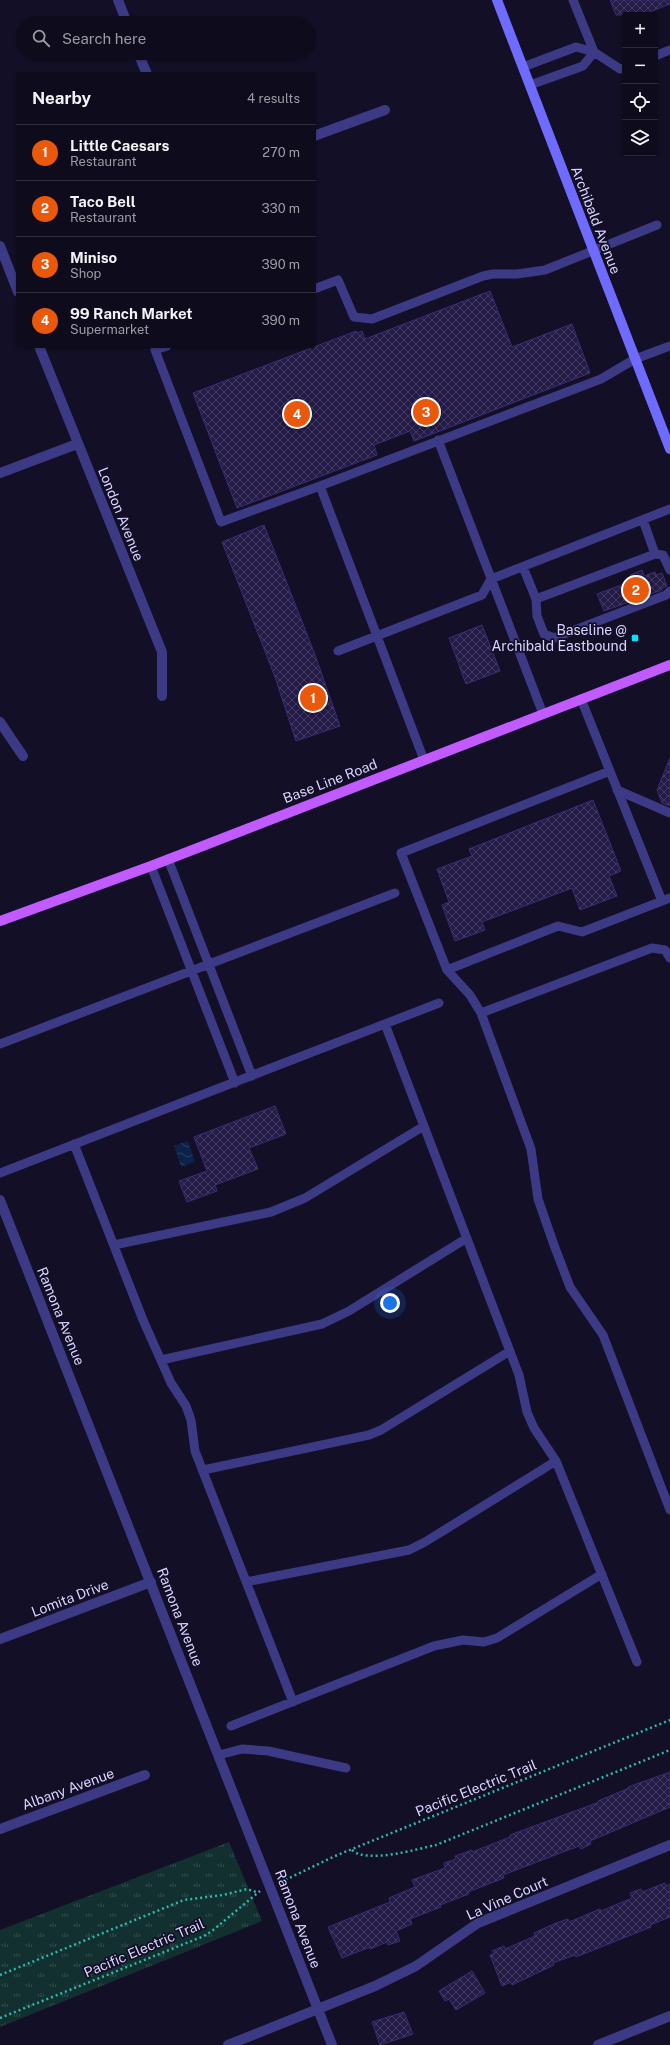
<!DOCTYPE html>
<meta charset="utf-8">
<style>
body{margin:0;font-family:"Public Sans",sans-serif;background:#1c1929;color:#f1f3f6}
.controls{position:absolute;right:12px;top:12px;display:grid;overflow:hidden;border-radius:4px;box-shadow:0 1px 3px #0004}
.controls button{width:36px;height:36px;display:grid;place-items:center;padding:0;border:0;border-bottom:1px solid #2e2b3b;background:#0e0b1c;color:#f1f3f6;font:20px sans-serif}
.you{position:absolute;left:390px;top:1303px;width:14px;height:14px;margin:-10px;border:3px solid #fff;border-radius:50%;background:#1a73e8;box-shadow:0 0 0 6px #1a73e833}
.badge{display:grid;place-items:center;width:26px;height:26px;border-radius:50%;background:#ea580c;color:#fff;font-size:13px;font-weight:700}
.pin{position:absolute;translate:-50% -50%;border:2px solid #fff;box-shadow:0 1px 4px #0006}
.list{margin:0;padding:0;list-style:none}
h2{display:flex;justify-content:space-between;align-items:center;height:52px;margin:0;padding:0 16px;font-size:17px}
h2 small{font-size:13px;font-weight:400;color:#9b9ba3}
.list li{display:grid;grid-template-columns:26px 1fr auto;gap:12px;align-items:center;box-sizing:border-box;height:56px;padding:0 16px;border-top:1px solid #2e2b3b}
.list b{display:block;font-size:15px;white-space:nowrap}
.list p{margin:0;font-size:13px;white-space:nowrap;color:#9b9ba3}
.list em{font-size:13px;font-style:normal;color:#9b9ba3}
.icon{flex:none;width:22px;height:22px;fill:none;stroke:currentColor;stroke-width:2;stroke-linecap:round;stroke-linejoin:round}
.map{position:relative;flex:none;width:670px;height:2045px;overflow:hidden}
.search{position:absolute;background:#0e0b1c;box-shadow:0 1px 3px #0004;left:16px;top:16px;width:300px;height:44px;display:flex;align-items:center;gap:10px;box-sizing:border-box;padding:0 14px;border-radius:22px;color:#9b9ba3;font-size:15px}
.panel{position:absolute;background:#0e0b1c;box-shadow:0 1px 3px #0004;left:16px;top:72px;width:300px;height:276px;border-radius:4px}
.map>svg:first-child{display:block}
.park{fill:url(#park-tufts)}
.water{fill:url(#water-waves)}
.building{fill:url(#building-cross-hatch);stroke:#3b2d73}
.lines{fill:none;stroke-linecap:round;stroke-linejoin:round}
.path{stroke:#2fb8b0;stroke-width:2.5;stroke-dasharray:2 3;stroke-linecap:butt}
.service{stroke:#3d3a85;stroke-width:9}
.minor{stroke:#3d3a85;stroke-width:10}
.tertiary{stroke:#3d3a85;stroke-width:10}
.secondary{stroke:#6f6bff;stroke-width:10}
.primary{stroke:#c25bff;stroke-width:10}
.poi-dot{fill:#00e5ff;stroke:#130f26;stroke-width:1.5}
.labels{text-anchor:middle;stroke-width:3.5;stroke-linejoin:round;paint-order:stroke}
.street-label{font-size:14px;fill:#d9d4ff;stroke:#130f26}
.poi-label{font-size:14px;fill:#d9d4ff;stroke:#130f26;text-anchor:end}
</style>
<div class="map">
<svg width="670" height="2045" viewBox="0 0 670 2045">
<defs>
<pattern id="park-tufts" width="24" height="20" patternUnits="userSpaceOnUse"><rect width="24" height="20" fill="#12302f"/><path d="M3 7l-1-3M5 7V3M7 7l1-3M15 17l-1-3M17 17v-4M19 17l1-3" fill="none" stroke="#344d4e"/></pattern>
<pattern id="water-waves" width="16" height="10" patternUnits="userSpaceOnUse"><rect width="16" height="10" fill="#0c2248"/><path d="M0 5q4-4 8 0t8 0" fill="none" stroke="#2f4163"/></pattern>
<pattern id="building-cross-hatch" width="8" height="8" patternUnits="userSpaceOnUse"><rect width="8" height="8" fill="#241b47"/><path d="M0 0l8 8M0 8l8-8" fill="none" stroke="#433b63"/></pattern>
</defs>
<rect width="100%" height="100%" fill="#130f26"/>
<path class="park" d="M229,1842L262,1921L0,2027V1930Z"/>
<path class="water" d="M188,1141L195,1162L181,1167L174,1146Z"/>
<path class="building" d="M610,0H670V4L642,15H616Z
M490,291L512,347L572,324L590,373L414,441L410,431L374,445L377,455L237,508L193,393L356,331L357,333L362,331L365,339Z
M264,525L314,652L340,726L296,741L275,677L222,542Z
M642,570L644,576L655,572L656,575L662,573L667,586L662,588V590L604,611L597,594L632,581L630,575Z
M482,625L500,671L466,684L449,638Z
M670,758V806L662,803L657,790Z
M593,800L621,871L609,876L617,896L580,910L572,888L482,922L485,930L455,941L442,905L449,902L437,869L472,856L469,849Z
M275,1106L286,1134L249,1148L258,1169L215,1185L217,1191L187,1202L179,1181L207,1171L194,1137Z
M670,1772V1807L590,1841L591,1844L581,1849L579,1846L503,1875L504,1878L468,1892L469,1894L440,1905L441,1907L410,1919L412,1924L396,1931L400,1941L388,1945L387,1942L370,1949V1947L342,1958L328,1927L390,1902L389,1898L415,1887L412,1880L445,1868L444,1863L456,1859L455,1856L472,1850V1852L510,1837V1835L599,1802L598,1801L629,1788L628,1787Z
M665,1883L666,1886L670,1884V1917L650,1925L651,1927L576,1957L575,1955L553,1963L554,1965L512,1985L511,1982L502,1986L490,1955L494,1954L492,1951L504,1946L505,1949L535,1936L534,1933L556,1923L568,1919L569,1922L600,1909L601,1911L632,1898L630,1893L641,1889L642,1892Z
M472,1971L485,1993L456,2010L449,1999L445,2001L439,1991Z
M404,2012L413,2034L380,2045L372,2022Z"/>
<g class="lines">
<path class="path" d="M352,1850C367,1864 417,1849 436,1845L670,1750
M281,1882L335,1856L670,1720
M0,1975L184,1900L223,1895L247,1889L256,1892
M0,2018L204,1936L212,1931L260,1891"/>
<path class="service" d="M573,0L594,52
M655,56L670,50
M523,67L576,47L594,52L620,69L625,68
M530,85L583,66L594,52
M314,289L338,280L354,317L372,319L483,276L493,274H517L545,270L657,225
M167,346L155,350L221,522L320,486L601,379L635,359L670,346
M438,440L543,714
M320,486L424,760
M655,554L663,555L670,570
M523,567L536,599L655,554L643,520
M536,599L537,616L544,634L554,638L666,595L670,591
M338,651L482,595L491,579L670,509
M581,699L662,901
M610,771L401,853L447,970L470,995L481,1013L531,1149L538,1199L554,1245L570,1287L603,1335L670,1510
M617,790L670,813
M168,859L252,1076
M151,866L235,1083
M447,970L558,926L582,932L670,898
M481,1013L652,948L665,950L670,958
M385,1024L519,1375L527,1412L534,1428L556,1461L637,1662
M0,1044L395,893
M74,1144L143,1320L171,1383L186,1406L191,1420L195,1451L293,1702
M0,1173L439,1003
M114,1245L271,1212L305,1198L424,1126
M161,1360L322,1324L349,1311L467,1238
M203,1470L369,1435L381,1430L510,1351
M246,1582L409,1550L425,1542L556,1461
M231,1726L434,1646L463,1640L484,1642L497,1638L602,1574
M219,1755L242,1749L268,1751L346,1768"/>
<path class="minor" d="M118,0L127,23
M138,53L147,74
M314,136L385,110
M0,246L18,292
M39,346L162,652V696
M0,473L77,444
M0,722L23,756
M0,1639L151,1582
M0,1829L145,1775
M228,2045L375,1986L416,1966L478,1923L670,1845
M598,2045L670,2016"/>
<path class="tertiary" d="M0,1200L332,2045"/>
<path class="secondary" d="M497,0L670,449"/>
<path class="primary" d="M0,921L151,866L670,665"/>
</g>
<rect class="poi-dot" x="631" y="634" width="8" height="8" rx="2"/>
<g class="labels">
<g class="street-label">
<text transform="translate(596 220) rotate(69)" y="5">Archibald Avenue</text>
<text transform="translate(121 514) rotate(68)" y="5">London Avenue</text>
<text transform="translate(330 781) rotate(-21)" y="5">Base Line Road</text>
<text transform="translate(61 1316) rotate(68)" y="5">Ramona Avenue</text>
<text transform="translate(70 1598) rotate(-21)" y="5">Lomita Drive</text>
<text transform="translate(180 1617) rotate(69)" y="5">Ramona Avenue</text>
<text transform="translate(476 1788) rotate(-22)" y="5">Pacific Electric Trail</text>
<text transform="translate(68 1789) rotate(-20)" y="5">Albany Avenue</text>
<text transform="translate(507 1898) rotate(-24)" y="5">La Vine Court</text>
<text transform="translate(298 1919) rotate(69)" y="5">Ramona Avenue</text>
<text transform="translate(144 1948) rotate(-23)" y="5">Pacific Electric Trail</text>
</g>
<g class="poi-label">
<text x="627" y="635">Baseline @<tspan x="627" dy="16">Archibald Eastbound</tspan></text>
</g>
</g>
</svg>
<div class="controls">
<button>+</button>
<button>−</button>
<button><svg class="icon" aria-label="locate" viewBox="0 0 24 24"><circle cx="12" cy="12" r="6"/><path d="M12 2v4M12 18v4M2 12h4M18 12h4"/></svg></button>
<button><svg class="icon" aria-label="layers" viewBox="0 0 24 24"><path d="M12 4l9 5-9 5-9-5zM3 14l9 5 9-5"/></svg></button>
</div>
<div class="you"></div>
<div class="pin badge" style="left:313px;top:698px">1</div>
<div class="pin badge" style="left:636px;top:590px">2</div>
<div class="pin badge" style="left:426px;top:412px">3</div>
<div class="pin badge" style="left:297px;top:414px">4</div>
<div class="search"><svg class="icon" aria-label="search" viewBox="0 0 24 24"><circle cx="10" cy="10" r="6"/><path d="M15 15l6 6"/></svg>Search here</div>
<section class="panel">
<h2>Nearby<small>4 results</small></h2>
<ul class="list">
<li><span class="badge">1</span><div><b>Little Caesars</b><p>Restaurant</p></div><em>270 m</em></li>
<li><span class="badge">2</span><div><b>Taco Bell</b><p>Restaurant</p></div><em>330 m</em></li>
<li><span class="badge">3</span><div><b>Miniso</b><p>Shop</p></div><em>390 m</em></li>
<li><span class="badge">4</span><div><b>99 Ranch Market</b><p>Supermarket</p></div><em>390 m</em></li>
</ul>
</section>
</div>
